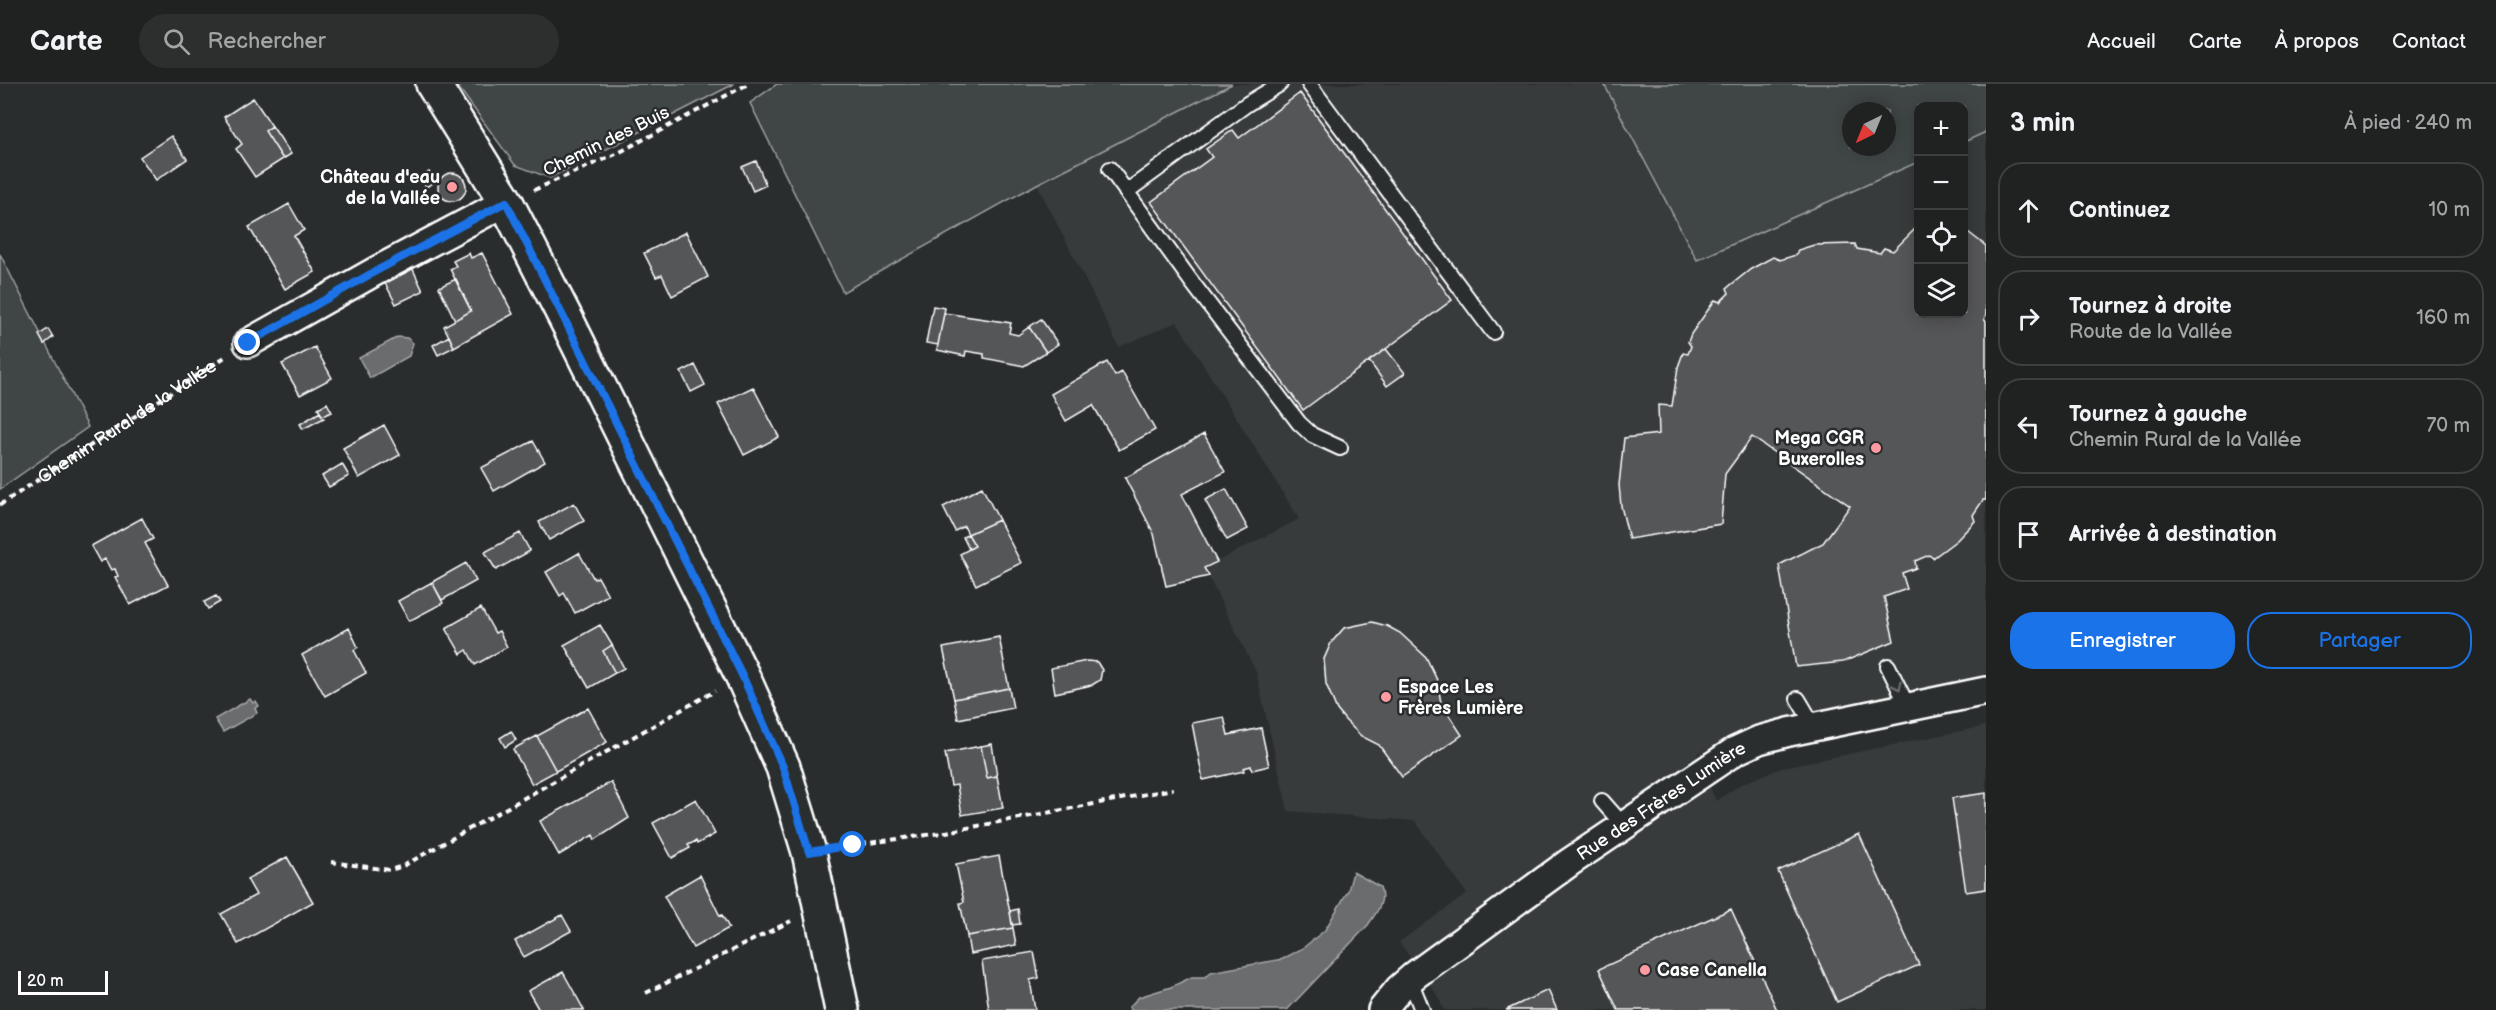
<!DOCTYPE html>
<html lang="fr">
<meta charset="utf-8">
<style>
body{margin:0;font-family:"Balsamiq Sans",sans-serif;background:#2d2f2f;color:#f1f3f6}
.controls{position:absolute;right:18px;top:18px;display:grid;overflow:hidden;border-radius:12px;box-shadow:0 3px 15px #0003}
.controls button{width:54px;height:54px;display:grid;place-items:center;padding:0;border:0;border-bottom:2px solid #3d3f40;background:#202222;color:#f1f3f6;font:30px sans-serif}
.compass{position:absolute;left:1842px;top:18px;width:54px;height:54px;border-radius:50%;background:#202222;box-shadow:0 3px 15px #0003;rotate:223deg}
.scale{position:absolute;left:18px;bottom:15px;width:90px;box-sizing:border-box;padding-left:6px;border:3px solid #fff;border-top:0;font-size:16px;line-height:21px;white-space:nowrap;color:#fff;-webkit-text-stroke:4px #2a2d2e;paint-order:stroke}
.stop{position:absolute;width:18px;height:18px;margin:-14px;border:4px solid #1a73e8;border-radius:50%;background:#fff}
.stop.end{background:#1a73e8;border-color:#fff;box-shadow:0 2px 6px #0008}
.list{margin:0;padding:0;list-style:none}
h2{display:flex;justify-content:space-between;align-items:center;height:78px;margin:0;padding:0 24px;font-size:26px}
h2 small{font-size:20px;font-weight:400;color:#a2a4a5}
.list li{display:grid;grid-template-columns:39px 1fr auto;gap:18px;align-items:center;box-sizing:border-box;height:96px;margin:0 12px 12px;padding:0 12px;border:2px solid #3d3f40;border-radius:24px}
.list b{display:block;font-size:22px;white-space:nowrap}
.list p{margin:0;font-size:20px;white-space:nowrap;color:#a2a4a5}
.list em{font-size:20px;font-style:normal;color:#a2a4a5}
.actions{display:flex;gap:12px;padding:18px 24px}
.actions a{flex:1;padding:14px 0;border:2px solid #1a73e8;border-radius:24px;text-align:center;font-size:21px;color:#1a73e8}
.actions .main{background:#1a73e8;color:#fff}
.icon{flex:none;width:33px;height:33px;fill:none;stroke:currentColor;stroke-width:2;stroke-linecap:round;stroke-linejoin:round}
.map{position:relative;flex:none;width:1986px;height:926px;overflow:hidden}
header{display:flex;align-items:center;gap:36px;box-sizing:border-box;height:84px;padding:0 30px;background:#202222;border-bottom:2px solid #3d3f40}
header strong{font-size:28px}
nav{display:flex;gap:33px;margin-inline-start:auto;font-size:21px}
.search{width:420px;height:54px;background:#2d2f2f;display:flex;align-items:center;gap:15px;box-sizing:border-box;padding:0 21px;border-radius:33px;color:#a2a4a5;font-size:22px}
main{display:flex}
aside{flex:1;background:#202222}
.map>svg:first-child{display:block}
.built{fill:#373a3b}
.green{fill:#414445;stroke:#a0a2a2;stroke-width:1.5;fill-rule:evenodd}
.water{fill:#6a6c6d;stroke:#a6a7a7;stroke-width:1.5}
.building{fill:#555758;stroke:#fff;stroke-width:1.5}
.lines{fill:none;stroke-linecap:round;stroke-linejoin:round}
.service-casing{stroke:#fff;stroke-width:18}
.minor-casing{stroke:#fff;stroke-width:32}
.tertiary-casing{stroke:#fff;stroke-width:38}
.path{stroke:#fff;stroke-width:4;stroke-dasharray:6 4.5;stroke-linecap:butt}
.service{stroke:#2a2d2e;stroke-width:14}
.minor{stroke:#2a2d2e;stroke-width:27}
.tertiary{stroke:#2a2d2e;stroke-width:33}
.oneway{stroke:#6a6c6d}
.route{stroke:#1a73e8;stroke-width:8}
.poi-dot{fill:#ff9aa2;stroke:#2a2d2e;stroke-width:2}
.labels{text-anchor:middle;stroke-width:5;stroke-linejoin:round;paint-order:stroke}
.street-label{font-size:18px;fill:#fff;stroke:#2a2d2e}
.poi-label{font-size:18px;font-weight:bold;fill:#fff;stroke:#2a2d2e;text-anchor:end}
</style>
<header>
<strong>Carte</strong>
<div class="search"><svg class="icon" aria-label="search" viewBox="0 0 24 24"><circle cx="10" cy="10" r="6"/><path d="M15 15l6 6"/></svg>Rechercher</div>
<nav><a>Accueil</a><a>Carte</a><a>À propos</a><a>Contact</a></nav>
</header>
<main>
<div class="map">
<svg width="1986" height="926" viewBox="0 0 1986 926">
<rect width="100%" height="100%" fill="#2a2d2e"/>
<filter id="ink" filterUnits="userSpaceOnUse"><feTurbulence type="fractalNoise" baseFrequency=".0167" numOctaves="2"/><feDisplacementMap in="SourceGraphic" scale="12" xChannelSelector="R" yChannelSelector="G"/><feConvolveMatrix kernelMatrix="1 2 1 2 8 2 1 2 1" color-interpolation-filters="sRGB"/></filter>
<g filter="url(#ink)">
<path class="built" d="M1232,0H1604L1697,176L1918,78V230H1964V58L1986,48V591L1756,640L1697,670L1716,717L1741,700L1784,683L1986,642V926H1444L1436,909L1399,858L1467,810L1415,737L1288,727L1256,588L1204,484L1299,435L1177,238L1119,263L1037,100Z"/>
<path class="green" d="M456,0H734L550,94L515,81Z
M777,0H1232L1037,100L843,208L750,19Z
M1604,0H1986V48L1964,58V22H1918V78L1697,176ZM1851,27H1887V63H1851Z
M0,170L88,343L0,405Z"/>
<path class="water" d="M398,253L407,254L413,259L409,272L370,294L359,274Z
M250,615L253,619L256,617L259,622L255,624L257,629L223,648L215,635Z
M1353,788L1380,803C1386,818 1376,829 1368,841L1287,926H1130L1129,923L1139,913L1171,903L1192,893H1205L1211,888L1283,875L1303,864L1325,846L1348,807Z"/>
<path class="building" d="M1300,9L1452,216L1303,326L1151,118L1212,73L1206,65L1233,46L1239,54Z
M253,14L272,42L265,47L283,75L255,93L236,65L242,60L224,33Z
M272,42L291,70L283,75L265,47Z
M171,52L187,75L156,96L140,73Z
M756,77L766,101L753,107L742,83Z
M429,88L435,98L426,103L420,93Z
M438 103a14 14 0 1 1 28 0a14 14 0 1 1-28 0Z
M289,120L304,146L294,152L315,188L285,205L249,143Z
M1918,142V230H1964V145L1986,162V231L1984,235L1986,238V416H1983L1973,431L1975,437L1957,456L1933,474L1929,471L1915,477L1916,484L1902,489L1907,505L1884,513L1894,557L1843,578L1796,583L1779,481L1823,459L1850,422L1752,353L1725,390L1721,440L1629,455L1621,422L1619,401L1624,354L1659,350L1658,321L1672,322L1678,283L1683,269L1688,270L1691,262L1688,258L1691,250L1715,216L1720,218L1729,209L1727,204L1751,185L1773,173L1780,176L1796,171L1798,166L1814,161L1855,160L1857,165L1880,169L1884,164L1893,167Z
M686,148L708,193L672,212L662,191L656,193L644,169Z
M469,169L471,174L482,169L513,230L454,263L444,242L471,227L450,185L456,182L453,177Z
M411,181L423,207L396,220L384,197Z
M456,195L471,227L455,236L439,203Z
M933,222L945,224L938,261L926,259Z
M944,229L1011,239L1009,249L1018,251L1029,243L1046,268L1024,282L984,274V270L966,267L965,272L937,266Z
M1041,235L1058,260L1046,268L1029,243Z
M48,245L53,253L44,260L39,251Z
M449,252L454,263L438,271L433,261Z
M315,263L332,294L300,311L282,280Z
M1386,265L1405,289L1387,302L1369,277Z
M1107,278L1115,292L1122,288L1155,346L1119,366L1093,321L1066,337L1051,310Z
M695,281L705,301L691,308L681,288Z
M753,303L779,353L744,371L718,320Z
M327,319L332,328L322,332L318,324Z
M320,328L324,334L303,345L300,340Z
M384,341L400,371L359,394L343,364Z
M1204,350L1225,388L1182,410L1217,478L1204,484L1209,492L1166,502L1154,450L1125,394Z
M533,357L545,378L494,407L481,384Z
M342,380L349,392L329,403L322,392Z
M982,403L999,436L968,450L964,442L955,447L943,423Z
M1226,405L1248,445L1227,456L1205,416Z
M574,419L584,437L549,456L539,438Z
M142,434L153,455L145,459L168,501L130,521L115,493L118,492L115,485L111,486L105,475L100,478L91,462Z
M999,436L1021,479L976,501L960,470L975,462L968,450Z
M520,449L530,467L496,486L485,468Z
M968,450L975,462L969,465L963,453Z
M579,469L594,495L598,493L608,511L575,529L564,509L560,512L546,488Z
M466,479L476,497L442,516L432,498Z
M432,498L443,519L409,537L398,517Z
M216,512L220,518L208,525L204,518Z
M481,524L495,549L499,547L507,563L475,581L467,566L461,570L446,544Z
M1372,538L1387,542L1400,549L1426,573L1437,596L1441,619L1462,651L1402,693L1379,661L1361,652L1345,636L1337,626L1326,600L1324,575L1331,559L1344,544Z
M600,541L612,561L603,567L615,589L589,604L564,561Z
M349,544L358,563L354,566L366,589L325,612L302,571Z
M999,553L1009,604L954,615L943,564Z
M612,561L624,584L615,589L603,567Z
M1087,577L1097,578L1102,586L1100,596L1092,601L1055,609L1051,584Z
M1009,604L1013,624L958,635L954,615Z
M588,624L607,658L556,687L537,652Z
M1224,633L1228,651L1261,644L1269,682L1252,686L1251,682L1243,684L1244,687L1203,696L1192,639Z
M511,647L516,656L505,663L500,654Z
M537,652L556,687L532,700L513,665Z
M992,660L997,692L987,694L981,662Z
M981,662L987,694L997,692L1003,724L962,731L957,701L951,702L945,669Z
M611,698L629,734L595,756L593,751L559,771L540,737Z
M1986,709V805L1966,808L1952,714Z
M696,715L715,750L697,760L696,757L688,761L690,764L672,774L653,739Z
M1859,750L1919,881L1837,918L1778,787Z
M999,772L1013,844L967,852L960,819L964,818L956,780Z
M287,773L313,818L238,860L221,830L256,811L247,795Z
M700,791L720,832L722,831L729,844L693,864L664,812Z
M1018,825L1020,840L1012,841L1010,827Z
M1731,825L1777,926H1618L1599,885Z
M562,831L571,847L524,873L515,857Z
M1013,844L1016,861L970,870L967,852Z
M1034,868L1039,894L1030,896L1035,926H989L982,877Z
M563,888L584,926H539L528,907Z
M1548,906L1557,926H1506Z"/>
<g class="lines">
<defs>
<path id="service" d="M1309,0L1493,248
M1110,85L1191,197L1299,339L1312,351L1340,364
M1126,108L1247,20L1280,0
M1888,582L1908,623
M1798,615L1814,642
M1602,717L1624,742
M1410,896L1422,926"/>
<g id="minor">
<path d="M248,259L376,187L506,118"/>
<path id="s2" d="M1382,926L1399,905L1415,891L1570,778L1735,667L1759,656L1789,648L1986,607"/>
</g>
<path id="tertiary" d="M433,0L506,118L568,239L742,591L783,683L809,768L842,926"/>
</defs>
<use href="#service" class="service-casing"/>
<use href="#minor" class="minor-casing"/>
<use href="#tertiary" class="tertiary-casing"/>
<g class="path">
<path d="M534,106L618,69L748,0"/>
<path id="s1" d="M0,421L225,273"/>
<path d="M840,763L941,749L1173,705"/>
<path d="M331,778L390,786L403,782L715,607"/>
<path d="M646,909L791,837"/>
</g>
<use href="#service" class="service"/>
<use href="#minor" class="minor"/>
<use href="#tertiary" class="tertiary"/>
</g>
<defs><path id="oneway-chevron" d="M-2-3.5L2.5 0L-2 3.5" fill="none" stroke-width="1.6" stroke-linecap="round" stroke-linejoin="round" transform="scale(1.5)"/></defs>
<use class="oneway" href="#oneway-chevron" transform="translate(1898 602) rotate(64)"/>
</g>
<g class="lines" filter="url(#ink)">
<path class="route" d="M248,259L376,187L506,118L742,591L783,683L809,768L853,761"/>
</g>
<g class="poi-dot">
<circle cx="452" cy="103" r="6"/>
<circle cx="1876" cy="364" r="6"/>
<circle cx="1386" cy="613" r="6"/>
<circle cx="1645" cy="886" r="6"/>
</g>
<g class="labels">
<g class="street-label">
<text transform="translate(606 57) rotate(-26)" y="6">Chemin des Buis</text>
<text dy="6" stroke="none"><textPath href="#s1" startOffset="152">Chemin Rural de la Vallée</textPath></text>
<text dy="6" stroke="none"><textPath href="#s2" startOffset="350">Rue des Frères Lumière</textPath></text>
</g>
<g class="poi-label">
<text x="440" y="99">Château d'eau<tspan x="440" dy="21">de la Vallée</tspan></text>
<text x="1864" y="360">Mega CGR<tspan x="1864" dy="21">Buxerolles</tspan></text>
<text x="1398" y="609" text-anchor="start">Espace Les<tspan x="1398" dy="21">Frères Lumière</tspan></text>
<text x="1657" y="892" text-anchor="start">Case Canella</text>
</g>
</g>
</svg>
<div class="controls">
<button>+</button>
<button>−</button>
<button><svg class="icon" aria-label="locate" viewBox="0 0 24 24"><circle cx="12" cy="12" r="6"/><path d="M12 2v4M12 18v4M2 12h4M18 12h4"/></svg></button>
<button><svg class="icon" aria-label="layers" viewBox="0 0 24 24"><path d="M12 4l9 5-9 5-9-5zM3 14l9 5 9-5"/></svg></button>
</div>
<svg class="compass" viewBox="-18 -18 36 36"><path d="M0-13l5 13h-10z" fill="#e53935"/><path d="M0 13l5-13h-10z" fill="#a2a4a5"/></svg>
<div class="scale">20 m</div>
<div class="stop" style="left:853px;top:761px"></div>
<div class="stop end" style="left:248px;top:259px"></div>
</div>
<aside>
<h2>3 min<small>À pied · 240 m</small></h2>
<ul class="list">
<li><svg class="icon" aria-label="ahead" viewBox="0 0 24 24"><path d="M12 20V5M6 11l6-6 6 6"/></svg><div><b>Continuez</b></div><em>10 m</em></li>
<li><svg class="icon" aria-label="right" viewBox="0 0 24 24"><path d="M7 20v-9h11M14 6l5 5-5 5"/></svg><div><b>Tournez à droite</b><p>Route de la Vallée</p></div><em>160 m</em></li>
<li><svg class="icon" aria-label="left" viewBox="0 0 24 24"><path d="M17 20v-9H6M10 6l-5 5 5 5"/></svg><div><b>Tournez à gauche</b><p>Chemin Rural de la Vallée</p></div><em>70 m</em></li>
<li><svg class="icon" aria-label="arrive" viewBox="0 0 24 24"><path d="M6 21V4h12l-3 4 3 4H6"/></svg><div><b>Arrivée à destination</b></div></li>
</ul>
<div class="actions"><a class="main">Enregistrer</a><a>Partager</a></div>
</aside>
</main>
